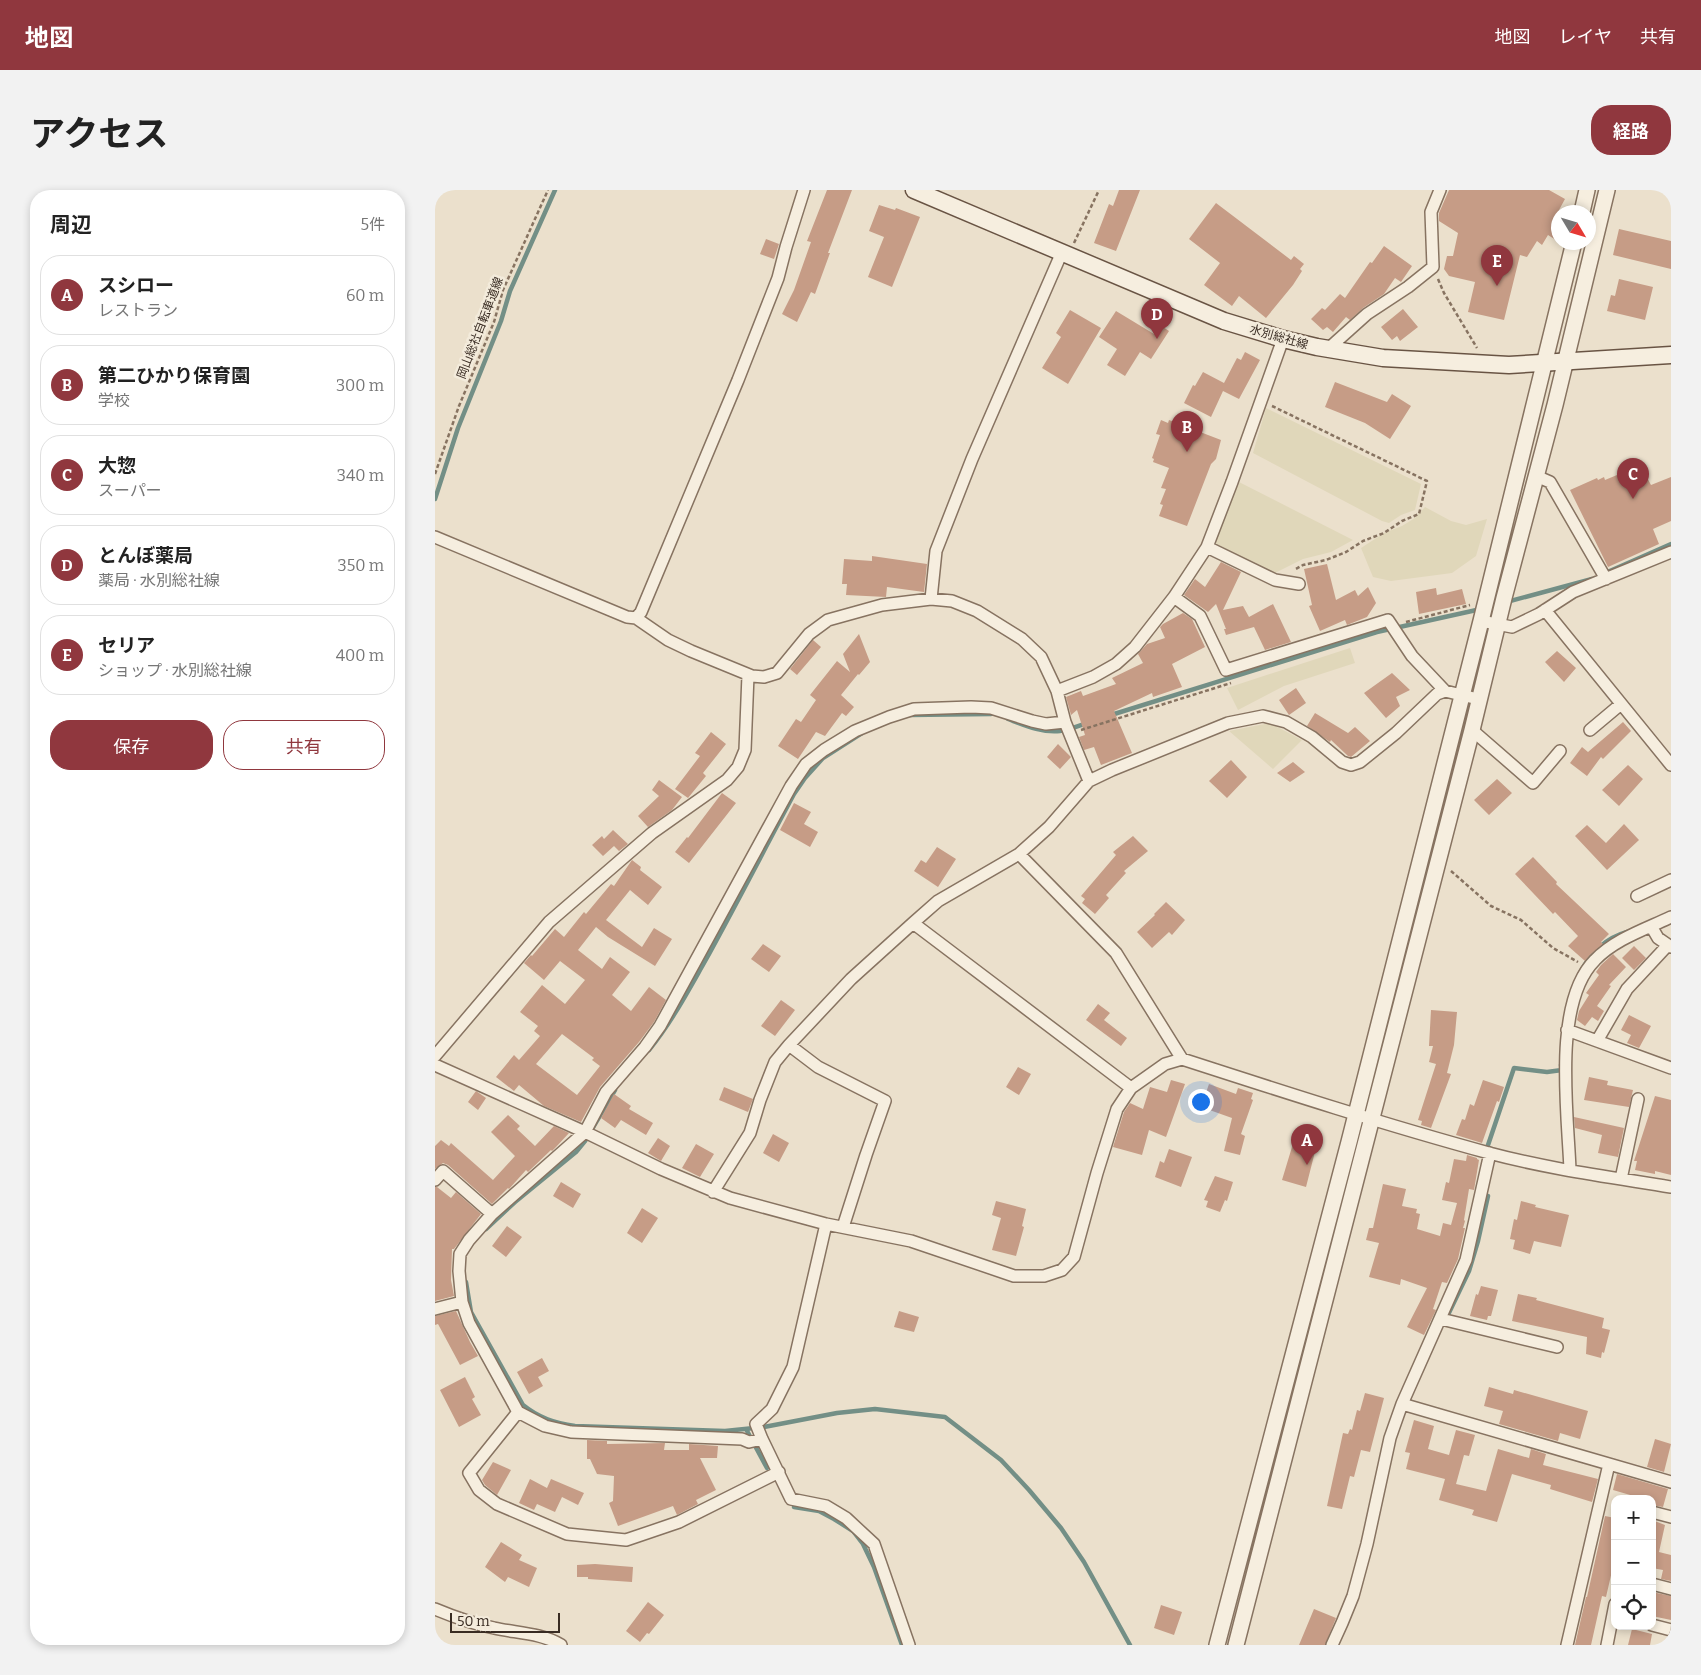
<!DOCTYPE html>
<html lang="ja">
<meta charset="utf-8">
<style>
body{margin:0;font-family:Bitter,"Noto Sans JP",serif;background:#f2f2f2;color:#222}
.controls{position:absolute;right:15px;bottom:15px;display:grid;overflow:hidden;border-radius:10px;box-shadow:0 2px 8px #0003}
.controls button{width:45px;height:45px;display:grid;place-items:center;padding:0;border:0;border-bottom:1px solid #e0e0e0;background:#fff;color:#222;font:25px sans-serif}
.compass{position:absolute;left:1116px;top:15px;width:45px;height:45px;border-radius:50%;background:#fff;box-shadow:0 2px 8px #0003;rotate:128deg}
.scale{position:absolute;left:15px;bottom:12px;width:110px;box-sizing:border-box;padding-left:5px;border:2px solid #392c23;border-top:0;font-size:14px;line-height:18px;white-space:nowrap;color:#392c23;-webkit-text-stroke:4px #f3ebdb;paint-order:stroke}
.you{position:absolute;left:765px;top:911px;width:18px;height:18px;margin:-12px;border:4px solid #fff;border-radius:50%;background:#1a73e8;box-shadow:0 0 0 8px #1a73e833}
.badge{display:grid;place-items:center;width:32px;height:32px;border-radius:50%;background:#90373e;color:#fff;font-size:16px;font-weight:700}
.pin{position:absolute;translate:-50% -41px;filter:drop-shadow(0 1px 2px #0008)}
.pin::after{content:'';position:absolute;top:26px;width:18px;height:15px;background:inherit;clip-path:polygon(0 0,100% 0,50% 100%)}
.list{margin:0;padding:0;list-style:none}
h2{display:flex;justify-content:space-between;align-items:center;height:65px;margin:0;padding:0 20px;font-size:21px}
h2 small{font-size:16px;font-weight:400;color:#767676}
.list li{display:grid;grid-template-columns:32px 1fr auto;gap:15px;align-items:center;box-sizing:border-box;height:80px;margin:0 10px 10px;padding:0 10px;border:1px solid #e0e0e0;border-radius:20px}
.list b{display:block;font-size:19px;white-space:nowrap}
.list p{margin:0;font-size:16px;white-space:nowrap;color:#767676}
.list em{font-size:16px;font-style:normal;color:#767676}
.actions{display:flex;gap:10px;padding:15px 20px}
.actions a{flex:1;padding:11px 0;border:1px solid #90373e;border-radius:20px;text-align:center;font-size:18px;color:#90373e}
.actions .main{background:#90373e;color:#fff}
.icon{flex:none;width:28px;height:28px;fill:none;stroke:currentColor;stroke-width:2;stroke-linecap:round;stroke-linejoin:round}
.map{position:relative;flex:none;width:1236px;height:1455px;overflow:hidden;border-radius:20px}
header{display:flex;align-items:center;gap:30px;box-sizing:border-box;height:70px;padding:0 25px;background:#90373e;color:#fff}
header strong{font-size:24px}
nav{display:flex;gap:28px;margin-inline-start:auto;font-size:18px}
.intro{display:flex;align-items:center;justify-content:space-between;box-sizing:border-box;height:120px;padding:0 30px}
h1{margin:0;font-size:35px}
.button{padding:12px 22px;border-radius:20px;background:#90373e;color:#fff;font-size:18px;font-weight:700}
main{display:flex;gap:30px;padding:0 30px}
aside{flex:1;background:#fff;border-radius:20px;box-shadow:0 2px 8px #0003}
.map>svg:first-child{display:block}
.farmland{fill:#e0d7ba}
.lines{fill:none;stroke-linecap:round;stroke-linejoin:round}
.stream{stroke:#738f86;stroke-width:4.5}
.building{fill:#c69c86;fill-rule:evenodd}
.minor-casing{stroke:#877361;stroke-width:14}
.tertiary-casing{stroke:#877361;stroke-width:18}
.secondary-casing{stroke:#695444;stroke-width:19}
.path{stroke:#877361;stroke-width:2.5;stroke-dasharray:4 2.5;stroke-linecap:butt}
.minor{stroke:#f6eedf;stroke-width:11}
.tertiary{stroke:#f6eedf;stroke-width:15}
.secondary{stroke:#f6eedf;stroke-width:16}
.labels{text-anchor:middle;stroke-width:5;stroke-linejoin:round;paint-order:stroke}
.street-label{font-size:12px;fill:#392c23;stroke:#f3ebdb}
</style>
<header>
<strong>地図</strong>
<nav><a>地図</a><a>レイヤ</a><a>共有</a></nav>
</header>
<div class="intro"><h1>アクセス</h1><a class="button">経路</a></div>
<main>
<aside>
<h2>周辺<small>5件</small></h2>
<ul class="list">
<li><span class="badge">A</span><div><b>スシロー</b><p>レストラン</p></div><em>60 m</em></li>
<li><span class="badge">B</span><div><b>第二ひかり保育園</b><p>学校</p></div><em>300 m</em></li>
<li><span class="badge">C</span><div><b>大惣</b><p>スーパー</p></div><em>340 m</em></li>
<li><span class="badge">D</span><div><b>とんぼ薬局</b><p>薬局 · 水別総社線</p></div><em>350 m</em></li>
<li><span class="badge">E</span><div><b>セリア</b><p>ショップ · 水別総社線</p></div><em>400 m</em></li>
</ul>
<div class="actions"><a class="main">保存</a><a>共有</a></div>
</aside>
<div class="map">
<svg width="1236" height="1455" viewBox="0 0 1236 1455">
<rect width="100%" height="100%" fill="#ebe0cc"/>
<path class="farmland" d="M831,218L986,294L980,320L966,325L954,333L947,331L818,263Z
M802,291L918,350L896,362L868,369L838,384L777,355Z
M990,317L1016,331L1031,335L1052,329L1041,366L1017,383L956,391L938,387L926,358L949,343L967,336L980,328Z
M915,458L920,473L849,496L803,520L792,498Z
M835,533L867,550L838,579L794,541Z"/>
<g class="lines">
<path class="stream" d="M0,309L23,238L66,131L75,101L120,0
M1168,384L1236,354
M1053,417L1157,389
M474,525L556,524
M676,525L942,442L1046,419
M573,529C589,535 607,543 625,541C634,540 643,536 652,533
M1145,783C1155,764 1171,748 1192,742
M214,860C236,833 252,803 269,773C300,717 329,660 359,604L370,588L388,568L427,543
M1051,961L1079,878L1112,882L1127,880L1126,875
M51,1039L80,1012L141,962L150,951L180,900
M31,1092L36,1122L88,1215C104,1228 120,1233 140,1236L290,1241L329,1237L402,1223L440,1219L510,1227L566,1270L594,1300L626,1338L649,1372L695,1455
M1011,1129L1034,1081L1043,1051L1053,1006
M311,1239L332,1278
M359,1317L384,1321L399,1329L418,1341L428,1354L439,1377L467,1455"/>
</g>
<path class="building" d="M392,0H417L393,63H395L380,104L376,102L362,132L347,124L359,100L376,52L372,51Z
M684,0H705L681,61L659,53L674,14L678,16Z
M1014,0H1114L1130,9L1124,20V52L1113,45L1107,55L1102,51L1092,67L1085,65L1069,130L1033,122L1040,92L1014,86L1009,79L1012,66H1018L1023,43L1004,31V23Z
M781,13L856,70L859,66L869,74L865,79L867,81L858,95L831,128L804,106L797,116L769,95L785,73L754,49Z
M444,15L460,20L461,18L485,27L457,97L433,87L449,47L434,41Z
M1184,39L1236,51V79L1178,65Z
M331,49L344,54L339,69L325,64Z
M949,56L977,76L966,92L960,88L949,104L928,118L915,130L911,127L898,142L892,137L888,140L876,129L887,118L890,120L905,104L910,108L935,72L937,73Z
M1184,89L1218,97L1210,130L1172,121L1176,105L1180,106Z
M968,119L983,137L965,151L962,146L957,150L946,137Z
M635,120L666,138L633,194L607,178L626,147L621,143Z
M681,121L719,144L725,135L734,141L716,169L705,162L690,186L672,175L682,159L664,147Z
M810,162L825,170L804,209L788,201L776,227L749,213L758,195L760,196L768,182L789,193L802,168L806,170Z
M900,192L952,212L957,204L976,216L955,249L930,233L890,217Z
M726,230L733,233L734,230L786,250L781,269L776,274L752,336L724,326L728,315L725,314L731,299L726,298L734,278L718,272L719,269L717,268L725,245L721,244Z
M1209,282L1216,295L1236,287V331L1218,339L1224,354L1173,377L1135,300L1162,288L1163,290L1169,287L1170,290L1182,285Z
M437,366L492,374L489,402L452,397L451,407L411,405L412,394H407L409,369L437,371Z
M786,372L806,382L788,420L808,416L814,427L838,414L856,452L830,460L819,437L791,445L789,439H791L781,414L773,422L749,405L760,389L770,397Z
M892,374L901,410L920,400L923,406L933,397L941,413L932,427L912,435L910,430L885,441L874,416L877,415L869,379Z
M1001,398L1002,405L1027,399L1031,414L984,424L981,402Z
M748,423L757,429L770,457L737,474L747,497L718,507L717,503L679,521L697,563L666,575L659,557L649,560L644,547L650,545L642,520L636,525L631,507L646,501L648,506L681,494L677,488L708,473L703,464L712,454L730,448L725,437L728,434Z
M424,444L435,472L424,485L423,484L406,505L419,517L411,526L407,523L390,546L381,542L363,569L343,556L361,529L366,532L381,510L375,505L402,471L415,482L408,464Z
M378,450L386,457L362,485L355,479Z
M1122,461L1141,478L1129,492L1110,472Z
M957,483L975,500L961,507L965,516L951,528L929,503Z
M861,498L871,513L854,525L844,510Z
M880,523L913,543L920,537L935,551L916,567L913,566L896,550L895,552L872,536Z
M1188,532L1196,541L1168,569L1166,567L1152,586L1135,573L1147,557L1153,562Z
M276,542L291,554L268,583L271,586L253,608L240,599L265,566L260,563Z
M623,554L636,567L625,579L612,567Z
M796,570L812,587L792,608L774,591Z
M858,572L870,582L855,592L842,583Z
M1193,575L1208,589L1184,616L1167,600Z
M1062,589L1077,603L1054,625L1039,610Z
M224,590L247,607L237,620L213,637L203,626L224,606L217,600Z
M287,603L301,613L254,673L240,662L252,647L253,648Z
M359,613L376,622L369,634L383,642L375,657L345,640Z
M1189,634L1204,650L1172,680L1140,646L1152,635L1171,653Z
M178,640L193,654L184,661L179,656L168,666L157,655L167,646L169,649Z
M698,646L713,661L689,681L691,683L671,705L674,708L660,724L647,713L650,709L646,706L681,665L678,662Z
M502,657L521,669L503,697L479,681L486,670L491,673Z
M1098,667L1122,692L1121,694L1174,744L1166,752L1168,754L1155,765L1150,771L1133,756L1143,746L1120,722L1118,724L1080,684Z
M197,670L206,677L205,680L227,697L213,715L195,700L171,730L207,757L219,738L237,749L220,776L173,747L161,737L143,760L167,779L175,767L195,782L177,805L196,821L214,797L231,810L219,832L204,852L165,897L146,932L109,916L84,895L79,901L61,887L79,865L84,870L105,846L99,841L103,836L85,822L107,795L130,814L150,790L125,771L109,790L89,773L96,765L97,766L120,739L129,747L149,722L151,724L176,694L179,696ZM127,844L159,868L157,870L165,876L142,905L101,874Z
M731,712L750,730L737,745L734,742L717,758L702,742L720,725L719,724Z
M328,754L346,766L334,782L316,769Z
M1199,756L1211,768L1199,780L1187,768Z
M1178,764L1191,777L1174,795L1176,796L1162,816L1169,821L1163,831L1157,827L1150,836L1142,830L1144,821L1154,805L1151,803L1164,785L1161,782L1166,775Z
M346,810L360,820L340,846L326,836Z
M663,814L675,823L669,830L692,848L686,856L651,830Z
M996,820L1022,822L1019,855L1012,883L1016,884L996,938L986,935L987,931L983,930L1001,874L994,872L998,856H994Z
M1194,825L1216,836L1204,858L1192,853L1196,845L1186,840Z
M583,877L596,884L584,905L571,897Z
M1154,887L1173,891L1172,895L1198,900L1194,917L1149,910Z
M736,890L750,894L731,947L714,940L707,965L678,957L689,922L695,913L708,919L715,897L732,902Z
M1048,890L1069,897L1064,912L1062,911L1047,953L1021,945L1027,929L1030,930L1035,914L1039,916Z
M774,894L801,904L803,898L818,903L816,909L818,910L806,944L810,946L805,965L789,961L797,928L766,917Z
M289,897L318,909L313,922L284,910Z
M41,901L51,908L43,920L33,912Z
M179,904L196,916L194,919L218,933L211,945L186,930L180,938L166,928Z
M1220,906L1236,910V985L1220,981V984L1200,980L1202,971H1199Z
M73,925L85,936L82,939L100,956L119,936L134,943L121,957L117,961L116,960L93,982L91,980L74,999L73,998L57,1014L13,975L8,973L0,979V956L6,950L14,956L16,953L58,990L80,966L56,942Z
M1139,927L1189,938L1183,967L1163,963L1167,945L1140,938Z
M338,944L354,953L344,972L328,963Z
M860,947L882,954L871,997L847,990Z
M223,948L235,956L226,971L213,963Z
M261,954L279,964L265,987L247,978Z
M734,959L757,967L746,997L720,987L725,971L729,973Z
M1032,965L1042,968V969L1044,970L1039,1000L1034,999L1029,1030L1030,1031L1028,1038H1030L1023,1069L1012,1093L1007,1092L998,1119L1001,1120L989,1145L972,1137L992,1098L966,1089L965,1095L934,1087L944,1053L931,1050L934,1038H938L948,994L971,999L967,1016L982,1019L981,1023L985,1024L982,1039L1005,1046L1008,1033L1016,1035L1022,1013L1007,1010L1011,992L1014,993L1019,969L1031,971Z
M780,986L798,992L792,1011L790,1010L785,1022L771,1017L773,1011L769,1010Z
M126,992L146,1004L138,1018L118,1006Z
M0,997H2L16,1008L21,1002L46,1024L19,1059H17L16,1090L19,1106L0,1111Z
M561,1011L591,1019L587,1036L589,1037L581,1066L557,1060L566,1028L557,1025Z
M1086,1011L1101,1015L1100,1017L1134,1025L1126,1057L1099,1051L1095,1064L1078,1059L1080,1050L1075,1049L1079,1029L1082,1030Z
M207,1018L223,1028L207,1053L192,1043Z
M72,1036L87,1047L71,1067L57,1056Z
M1046,1096L1063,1100L1056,1126H1053L1052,1130L1035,1126L1041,1104L1043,1105Z
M1083,1104L1102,1108L1101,1110L1169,1128L1167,1138L1175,1140L1169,1163L1167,1162L1166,1168L1151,1164L1152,1147L1077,1131Z
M21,1121L35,1152L43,1166L25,1175L3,1134L0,1135V1126Z
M464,1121L484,1127L479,1142L459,1137Z
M107,1168L114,1181L103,1187L108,1196L94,1204L82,1182Z
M30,1187L40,1207L37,1209L46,1225L24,1237L5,1200Z
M1054,1197L1078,1204L1079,1200L1153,1221L1145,1249L1125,1243L1123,1251L1064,1234L1068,1221L1049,1216Z
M930,1203L949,1208L935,1262L926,1260L919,1287L915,1286L907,1319L892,1316L908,1243L913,1244L915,1239L917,1240L922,1220L925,1221Z
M979,1230L999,1236L993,1259L1014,1265L1021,1240L1040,1245L1034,1266L1029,1265L1021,1294L1051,1301L1063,1259L1094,1268L1096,1259L1111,1264L1108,1275L1163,1289L1157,1312L1115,1299L1116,1295L1077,1284L1062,1332L1037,1325L1039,1320L1004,1310L1010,1289L971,1279L975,1263L970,1262Z
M1220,1249L1236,1254L1229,1282L1212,1277Z
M152,1250L172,1251V1254L230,1253L229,1260H254V1254L283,1256L282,1268H265L281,1300L261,1310L263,1314L242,1325L238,1316L183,1336L174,1313L178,1311L179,1286L162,1284L155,1269H152Z
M58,1272L76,1280L62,1305L50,1295L47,1290Z
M1182,1284L1233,1299L1228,1317L1217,1315V1309H1209L1178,1300Z
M95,1289L112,1298L116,1289L149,1303L143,1315L127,1307L120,1322L102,1314L99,1320L84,1313Z
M1170,1326L1180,1328V1368L1171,1407L1167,1406L1156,1455H1140L1151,1407H1152Z
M1217,1330L1230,1335L1224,1362L1236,1365V1391L1226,1389L1228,1380L1217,1378Z
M66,1352L87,1365L84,1370L102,1378L94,1397L73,1387L70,1392L50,1377Z
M160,1374L198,1377L197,1392L153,1389V1387H142V1375Z
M1217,1402L1236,1406V1430L1217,1426Z
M213,1412L229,1425L214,1444L212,1443L205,1452L191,1441Z
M726,1415L747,1422L739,1445L719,1438Z
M879,1419L901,1428L890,1455H864Z
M1197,1439L1217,1444L1215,1455H1193Z"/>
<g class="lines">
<defs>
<path id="minor" d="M893,159L932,124L973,97L998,77L996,22L1005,0
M1101,286L1115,292L1171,389
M0,347L192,427L201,428L233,450L256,461L317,486L329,487L342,483L374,444L393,430L447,415L496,409L517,411L542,421L587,449L606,467L622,501L630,532L654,591
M772,357L840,390L864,394
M739,407L765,426L791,480L953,430L977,466L1010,501
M496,409L501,361L537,269L627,62
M1110,420L1236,575
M201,428L206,422L303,190L343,88L351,57L369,0
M1046,431L1077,437L1104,424L1138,402L1236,362
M622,501L658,487L681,474L700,457L739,407L772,357L797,292L848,149
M1037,540L1098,593L1125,561
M1155,540L1186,514
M584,664L681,763L747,869
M1202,706L1236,690
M478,733L696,898
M1216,736L1223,748L1236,757
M1132,840L1236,878
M1162,851L1192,799L1233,755
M354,855L383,877L450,911L431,965L408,1037
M0,866L114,732L217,643L292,590L303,577L310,560L313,485
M0,875L152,943L226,979L295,1008L391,1034L476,1051L579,1086H609L627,1080L639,1067L662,983L682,919L696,898L730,874L747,869C849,902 951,935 1054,963C1114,979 1175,987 1236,997
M1135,980C1133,924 1117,813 1160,770C1180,749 1211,739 1236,727
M1186,989L1203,909
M0,990L8,981L57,1024
M278,1002L315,943L325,910L340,872L354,855L416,789L478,733L503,711L584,664L614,637L654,591L677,580L793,533L828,526L851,532L877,547L907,572L916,575L925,572L961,543L1002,504L1010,501L1043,509
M391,1034L358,1177L337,1219L321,1234L327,1249L356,1309L391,1316L411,1328L439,1354L474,1455
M0,1119L27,1112
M1006,1129L1122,1157
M967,1214L1236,1292
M83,1222L34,1283L44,1300L62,1314L132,1344L191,1350L244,1332L344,1282
M327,1249L314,1252L307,1249L136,1242L110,1236L83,1222L34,1133L27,1112L24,1081L25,1064L34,1050L57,1024L150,942L171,902L210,857L225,836L356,596L371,574L389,560L420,541L454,527L479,519L536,517L556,518L597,531L611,534L630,532
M1217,1322L1236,1327
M1217,1394L1236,1399
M0,1419C19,1427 39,1434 59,1438C81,1443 107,1443 126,1455
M1217,1435L1236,1440
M897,1455L907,1433L918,1406L932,1354L955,1248L967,1214L1031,1070L1055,963
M1132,1455L1174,1274
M1172,1455L1180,1414"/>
<path id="tertiary" d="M1147,22L1152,0
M782,1455L914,952L1046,431L1139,52
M801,1455L1037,540L1069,408L1120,215L1172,0"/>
<path id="secondary" d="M479,0L789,131L848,149L882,157L948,168L1074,175L1236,165"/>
</defs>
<use href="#minor" class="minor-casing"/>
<use href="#tertiary" class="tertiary-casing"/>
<use href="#secondary" class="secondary-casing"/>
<path class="path" d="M639,53L664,0
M1003,89L1009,103L1042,158
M837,216L992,291L984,324L967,331L949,343L928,351L911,362L891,370L868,375L859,380
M0,284L24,216L59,132L68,100L113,0
M971,432L1035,415
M646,540L796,493
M1016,681L1056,716L1086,730L1118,758L1143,772"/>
<use href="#minor" class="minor"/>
<use href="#tertiary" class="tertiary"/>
<use href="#secondary" class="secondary"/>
</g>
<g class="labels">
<g class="street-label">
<text transform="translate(45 138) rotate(-69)" y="4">岡山総社自転車道線</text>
<text transform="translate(844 147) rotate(16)" y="4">水別総社線</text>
</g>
</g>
</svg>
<div class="controls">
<button>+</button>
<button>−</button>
<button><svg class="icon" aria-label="locate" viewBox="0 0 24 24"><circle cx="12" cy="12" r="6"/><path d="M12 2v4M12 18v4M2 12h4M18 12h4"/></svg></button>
</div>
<svg class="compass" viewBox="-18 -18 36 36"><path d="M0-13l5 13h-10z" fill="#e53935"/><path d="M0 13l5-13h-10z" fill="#767676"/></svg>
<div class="scale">50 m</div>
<div class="you"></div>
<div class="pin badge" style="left:872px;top:975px">A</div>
<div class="pin badge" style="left:752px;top:262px">B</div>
<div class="pin badge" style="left:1198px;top:309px">C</div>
<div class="pin badge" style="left:722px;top:149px">D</div>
<div class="pin badge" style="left:1062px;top:96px">E</div>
</div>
</main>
